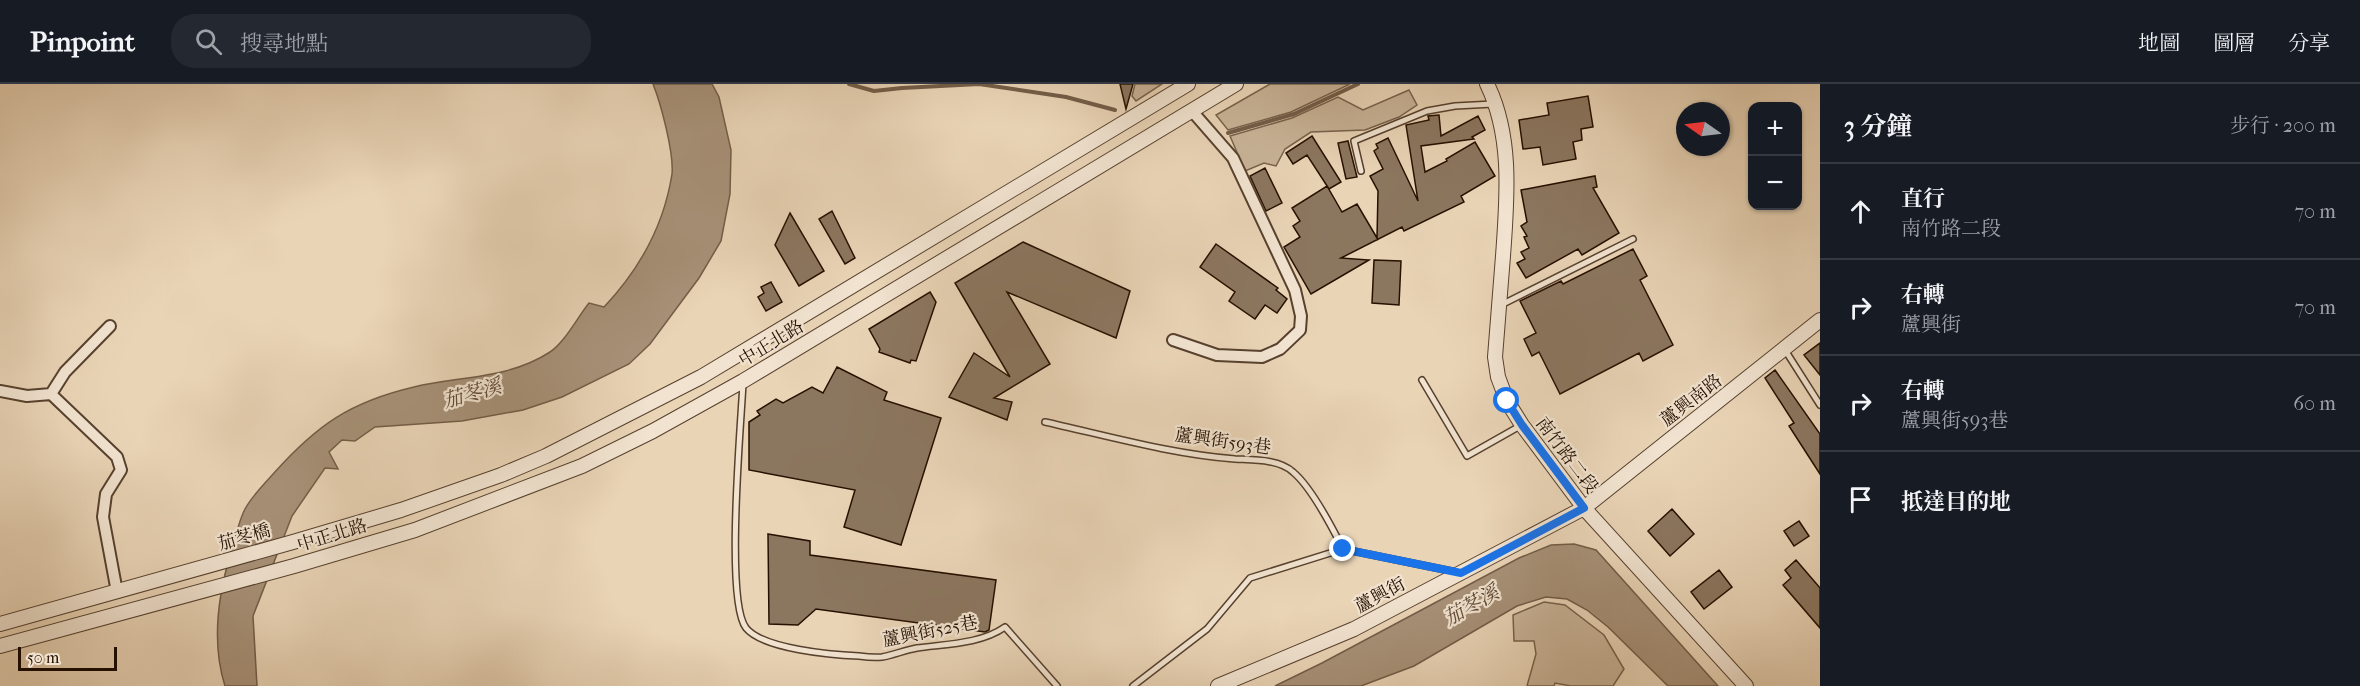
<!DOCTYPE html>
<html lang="zh-TW">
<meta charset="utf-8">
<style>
body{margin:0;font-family:"IM FELL French Canon","Noto Serif TC",serif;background:#242831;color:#f1f3f6}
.controls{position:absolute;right:18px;top:18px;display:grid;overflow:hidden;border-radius:12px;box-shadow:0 2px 4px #0004}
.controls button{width:54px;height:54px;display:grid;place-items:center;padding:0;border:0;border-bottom:2px solid #363941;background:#171b24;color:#f1f3f6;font:30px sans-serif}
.compass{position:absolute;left:1676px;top:18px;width:54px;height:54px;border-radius:50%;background:#171b24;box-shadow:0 2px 4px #0004;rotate:284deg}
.scale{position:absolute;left:18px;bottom:15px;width:99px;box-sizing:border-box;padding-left:6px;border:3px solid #261000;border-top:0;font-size:16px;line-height:21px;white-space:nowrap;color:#261000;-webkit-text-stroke:4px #f1e3d0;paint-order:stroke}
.stop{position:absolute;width:18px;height:18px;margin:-14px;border:4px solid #1a73e8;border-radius:50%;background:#fff}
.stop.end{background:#1a73e8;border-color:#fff;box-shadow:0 2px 6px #0008}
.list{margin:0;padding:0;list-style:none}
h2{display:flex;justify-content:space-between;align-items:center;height:78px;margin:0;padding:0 24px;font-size:26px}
h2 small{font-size:20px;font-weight:400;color:#9ea1a6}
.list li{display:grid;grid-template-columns:39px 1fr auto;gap:18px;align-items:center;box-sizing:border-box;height:96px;padding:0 24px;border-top:2px solid #363941}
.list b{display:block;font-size:22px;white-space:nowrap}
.list p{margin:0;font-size:20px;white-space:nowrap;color:#9ea1a6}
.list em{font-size:20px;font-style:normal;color:#9ea1a6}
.icon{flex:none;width:33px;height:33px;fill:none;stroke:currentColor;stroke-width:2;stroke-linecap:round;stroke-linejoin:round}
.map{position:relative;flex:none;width:1820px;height:602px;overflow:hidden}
header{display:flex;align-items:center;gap:36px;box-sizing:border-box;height:84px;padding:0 30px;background:#171b24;border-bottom:2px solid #363941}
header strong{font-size:28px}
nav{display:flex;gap:33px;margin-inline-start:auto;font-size:21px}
.search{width:420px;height:54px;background:#242831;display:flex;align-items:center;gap:15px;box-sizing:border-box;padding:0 21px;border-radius:24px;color:#9ea1a6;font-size:22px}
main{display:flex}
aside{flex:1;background:#171b24}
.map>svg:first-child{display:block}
.green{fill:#c8b397;stroke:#77624c;stroke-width:1.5}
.water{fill:#a79178;stroke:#735d48;stroke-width:1.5}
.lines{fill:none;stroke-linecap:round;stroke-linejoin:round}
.stream{stroke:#735d48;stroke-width:4}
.building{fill:#8b765f;stroke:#261000;stroke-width:1.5}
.service-casing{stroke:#57412e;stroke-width:8}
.minor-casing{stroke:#57412e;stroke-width:14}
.tertiary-casing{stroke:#57412e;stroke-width:16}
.service{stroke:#f1e3d0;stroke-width:5}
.minor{stroke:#f1e3d0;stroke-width:10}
.tertiary{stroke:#f1e3d0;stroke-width:14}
.route{stroke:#1a73e8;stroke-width:8}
.labels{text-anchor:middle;stroke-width:4.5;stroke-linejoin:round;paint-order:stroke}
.street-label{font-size:18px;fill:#261000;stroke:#f1e3d0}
.water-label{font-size:20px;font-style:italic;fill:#604a36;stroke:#f1e3d0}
</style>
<header>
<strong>Pinpoint</strong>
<div class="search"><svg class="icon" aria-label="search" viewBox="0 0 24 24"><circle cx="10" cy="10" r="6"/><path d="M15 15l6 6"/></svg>搜尋地點</div>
<nav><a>地圖</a><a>圖層</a><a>分享</a></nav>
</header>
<main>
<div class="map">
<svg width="1820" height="602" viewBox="0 0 1820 602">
<rect width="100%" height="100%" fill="#e9d4b6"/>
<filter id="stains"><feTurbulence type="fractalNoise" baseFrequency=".00333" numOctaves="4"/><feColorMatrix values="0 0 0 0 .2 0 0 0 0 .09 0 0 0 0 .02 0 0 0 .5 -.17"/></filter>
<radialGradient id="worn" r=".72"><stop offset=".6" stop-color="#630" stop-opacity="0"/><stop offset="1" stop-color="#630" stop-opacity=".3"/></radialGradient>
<path class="green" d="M1135,0H1162L1136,17L1132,12Z
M1270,0H1350L1291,28L1228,46L1216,31Z
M1409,6L1417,21L1399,33L1365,46L1311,48L1285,65L1276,82L1264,79L1245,87L1230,52L1292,34L1338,13L1363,26Z
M1544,518L1565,521L1604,551L1624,585L1613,602H1571L1555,599L1554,602H1527L1536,570L1534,557H1514L1513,531Z"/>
<path class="water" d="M653,0H712L719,13L731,66L730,110L721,157L699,194L650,260L629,280L562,313L523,326L462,337L375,343L355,357L342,356L329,368L338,385L325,384L292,432L253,532L257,602H225C211,558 218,511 231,468C236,454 238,438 245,425C252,412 264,400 274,389C317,341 350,318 414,303C460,292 509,295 550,268C565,258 577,234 589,219L604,223C639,186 664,141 672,90C674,69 661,20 653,0Z
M1574,460L1596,466L1718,602H1668L1608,543L1587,526L1567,515L1546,513L1517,522L1414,582L1361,602H1275L1322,579L1519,474L1551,461Z"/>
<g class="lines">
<path class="stream" d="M849,0L874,7L902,4L979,0L1066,13L1115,26
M1228,49L1294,30L1358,0"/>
</g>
<path class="building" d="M1120,0H1133L1126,25Z
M1588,12L1593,43L1581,45L1582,56L1573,58L1576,75L1543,81L1540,63L1523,65L1519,36L1549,31L1547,19Z
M1439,31L1441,52L1478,32L1485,46L1472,53L1474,55L1421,62L1425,88L1447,77L1446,75L1475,58L1495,92L1461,112L1464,118L1404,147L1402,143L1341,174L1369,176L1311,210L1284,163L1300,153L1293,142L1300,137L1292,124L1327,102L1342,128L1357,120L1377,154L1378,107L1370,92L1383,85L1374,67L1378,64L1376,60L1388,54L1418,117L1406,41L1429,36L1428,32Z
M1312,52L1341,98L1329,105L1307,71L1293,80L1286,69Z
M1348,57L1357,93L1346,95L1338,59Z
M1265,84L1282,119L1266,127L1250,92Z
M1595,92L1597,103L1593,104L1619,149L1582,171L1578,165L1526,194L1517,179L1525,175L1521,168L1529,164L1524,153L1527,152L1521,142L1527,138L1521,106Z
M832,127L855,174L845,180L819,135Z
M790,129L824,187L799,202L775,161Z
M1023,158L1130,207L1116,254L1007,208L1050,280L994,314L1012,318L1007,336L949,313L974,269L1010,293L955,199Z
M1216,160L1278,204L1276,206L1287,215L1277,229L1265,221L1255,235L1229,217L1235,208L1200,183Z
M1633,165L1647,192L1640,196L1673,261L1643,277L1639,269L1560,310L1539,268L1532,272L1524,255L1536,249L1520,217L1561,197L1563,200Z
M1374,176L1401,177L1399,221L1372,219Z
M771,198L782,218L766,227L758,213L764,209L761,203Z
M930,208L936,218L916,277L911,276L910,279L879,268L880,265L869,245Z
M1820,259V291L1804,271Z
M837,283L887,308L884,316L941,334L901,461L844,443L855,406L749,386V338L760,331L757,327L776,315L783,319L812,303L823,309Z
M1775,286L1820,350V390L1789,342L1794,339L1765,294Z
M1672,425L1694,450L1670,472L1648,447Z
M1799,437L1809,452L1794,462L1784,447Z
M768,450L810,457V471L996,496L989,546L985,548L816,525L798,541L769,540Z
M1796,476L1820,504V544L1783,501L1791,494L1785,486Z
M1719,486L1732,503L1704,525L1691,508Z"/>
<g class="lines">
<defs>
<path id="service" d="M1361,87L1354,57L1427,27L1455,22L1493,20
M1501,221L1633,155
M1785,266L1820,321
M1422,296L1467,372L1520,342
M743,299C741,340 725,517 746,544C763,565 832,571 859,572C866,573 874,574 882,573C894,571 905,566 917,564C946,560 981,560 1005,543L1057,602
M1045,338C1108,352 1171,370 1235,375C1253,376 1279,375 1293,388C1311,403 1332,443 1343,465
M1133,602L1207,545L1250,494L1343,465L1456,488"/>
<path id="minor" d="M1173,256L1217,271L1262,273L1280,265L1300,246L1301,232L1295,206L1233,74L1192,27
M0,307L27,312L51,310L117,373L121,386L106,410L103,433L117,508
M51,310L65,288L110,242"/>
<path id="tertiary" d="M1487,0C1513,53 1507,115 1503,172C1500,206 1498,239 1495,273L1498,293L1507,317L1522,341L1584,424L1746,602
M0,540L293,458L401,426L501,391L546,372L701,293L1188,0
M0,562L294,482L415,446L582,382L653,347L743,297L1236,0
M1218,602L1354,545L1584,424L1820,236"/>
</defs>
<use href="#service" class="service-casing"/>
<use href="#minor" class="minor-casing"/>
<use href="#tertiary" class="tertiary-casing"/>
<use href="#service" class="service"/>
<use href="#minor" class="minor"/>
<use href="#tertiary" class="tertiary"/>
</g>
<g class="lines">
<path class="route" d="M1343,465L1461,489L1584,424L1522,341L1507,317"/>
</g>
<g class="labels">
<g class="street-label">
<text transform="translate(771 259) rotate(-31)" y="6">中正北路</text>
<text transform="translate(1691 316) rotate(-38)" y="6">蘆興南路</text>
<text transform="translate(1223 357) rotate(8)" y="6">蘆興街593巷</text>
<text transform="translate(1567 371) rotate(53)" y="6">南竹路二段</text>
<text transform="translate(332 451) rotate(-17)" y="6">中正北路</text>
<text transform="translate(244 453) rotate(-16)" y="6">茄苳橋</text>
<text transform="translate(1380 511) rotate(-28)" y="6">蘆興街</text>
<text transform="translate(930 547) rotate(-11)" y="6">蘆興街525巷</text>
</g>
<g class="water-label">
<text transform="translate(472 309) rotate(-16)" y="7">茄苳溪</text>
<text transform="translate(1471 521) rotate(-30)" y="7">茄苳溪</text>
</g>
</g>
<rect width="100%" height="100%" filter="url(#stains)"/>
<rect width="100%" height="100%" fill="url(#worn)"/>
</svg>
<div class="controls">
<button>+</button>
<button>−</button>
</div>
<svg class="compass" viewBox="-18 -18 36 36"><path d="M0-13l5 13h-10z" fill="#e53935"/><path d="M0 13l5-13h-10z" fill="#9ea1a6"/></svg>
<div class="scale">50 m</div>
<div class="stop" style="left:1507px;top:317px"></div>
<div class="stop end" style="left:1343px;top:465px"></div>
</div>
<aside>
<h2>3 分鐘<small>步行 · 200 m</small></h2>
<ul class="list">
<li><svg class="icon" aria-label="ahead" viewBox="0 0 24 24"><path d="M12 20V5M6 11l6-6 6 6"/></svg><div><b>直行</b><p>南竹路二段</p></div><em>70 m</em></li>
<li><svg class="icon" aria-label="right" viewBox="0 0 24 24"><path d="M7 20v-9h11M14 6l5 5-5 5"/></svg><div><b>右轉</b><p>蘆興街</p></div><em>70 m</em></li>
<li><svg class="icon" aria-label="right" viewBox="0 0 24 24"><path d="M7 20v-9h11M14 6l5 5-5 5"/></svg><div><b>右轉</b><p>蘆興街593巷</p></div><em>60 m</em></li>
<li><svg class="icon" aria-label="arrive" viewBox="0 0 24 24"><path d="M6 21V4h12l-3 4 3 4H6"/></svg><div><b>抵達目的地</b></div></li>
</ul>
</aside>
</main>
